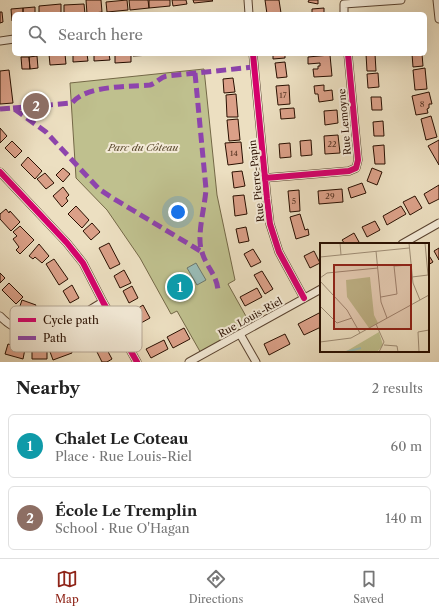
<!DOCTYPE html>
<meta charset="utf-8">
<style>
body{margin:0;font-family:"Libre Caslon Text",serif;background:#f6f6f6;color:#222}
.you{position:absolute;left:178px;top:212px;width:14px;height:14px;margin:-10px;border:3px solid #fff;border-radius:50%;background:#1a73e8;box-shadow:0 0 0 6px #1a73e833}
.badge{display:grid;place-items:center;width:26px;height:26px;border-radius:50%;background:#8f2418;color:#fff;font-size:13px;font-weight:700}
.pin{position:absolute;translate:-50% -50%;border:2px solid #fff;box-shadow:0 1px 4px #0006}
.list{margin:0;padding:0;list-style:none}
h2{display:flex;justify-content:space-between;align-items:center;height:52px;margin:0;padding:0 16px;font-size:17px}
h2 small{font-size:13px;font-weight:400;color:#767676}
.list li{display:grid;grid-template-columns:26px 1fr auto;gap:12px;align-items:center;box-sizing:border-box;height:64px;margin:0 8px 8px;padding:0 8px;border:1px solid #e0e0e0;border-radius:6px}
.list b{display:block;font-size:15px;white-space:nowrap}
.list p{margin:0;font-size:13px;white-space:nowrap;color:#767676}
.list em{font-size:13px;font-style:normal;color:#767676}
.icon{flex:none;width:22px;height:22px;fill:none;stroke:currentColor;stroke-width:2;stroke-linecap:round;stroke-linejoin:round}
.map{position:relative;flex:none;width:439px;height:362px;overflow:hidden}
.search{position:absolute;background:#fff;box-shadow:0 4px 16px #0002;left:12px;right:12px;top:12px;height:44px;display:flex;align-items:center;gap:10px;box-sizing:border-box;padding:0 14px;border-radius:6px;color:#767676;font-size:15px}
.sheet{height:196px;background:#fff}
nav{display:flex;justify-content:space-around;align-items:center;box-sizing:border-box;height:56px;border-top:1px solid #e0e0e0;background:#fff;font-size:11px;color:#767676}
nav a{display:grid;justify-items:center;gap:2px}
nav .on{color:#8f2418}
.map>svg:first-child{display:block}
.green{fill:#bfc08e;stroke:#746847}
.water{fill:#99bcb6;stroke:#6c776d}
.building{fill:#dba088;stroke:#290f00}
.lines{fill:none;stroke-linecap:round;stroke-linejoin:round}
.minor-casing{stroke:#5a4330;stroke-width:9}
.minor{stroke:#f3ead7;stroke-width:7}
.quiet{stroke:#8e44ad;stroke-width:5;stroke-dasharray:10 5;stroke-linecap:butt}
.cycleway-casing{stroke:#f3ead7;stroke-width:8}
.cycleway{stroke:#d6006c;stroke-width:6}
.labels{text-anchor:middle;stroke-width:4;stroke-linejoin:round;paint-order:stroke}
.number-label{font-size:8px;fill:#563322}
.street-label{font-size:10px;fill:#290f00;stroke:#f3ead7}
.park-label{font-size:10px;font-style:italic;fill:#5e4d32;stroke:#f3ead7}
.inset-river{fill:none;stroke:#99bcb6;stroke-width:2}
.inset-road{fill:none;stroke:#9e8c74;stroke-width:1}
.view{fill:#8f2418;fill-opacity:0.15;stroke:#8f2418;stroke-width:2}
.inset-edge{fill:none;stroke:#290f00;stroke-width:2}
.key{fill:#f3ead7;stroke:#b6a896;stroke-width:1}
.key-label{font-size:11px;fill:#290f00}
</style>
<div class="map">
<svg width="439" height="362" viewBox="0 0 439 362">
<rect width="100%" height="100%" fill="#ecdfc1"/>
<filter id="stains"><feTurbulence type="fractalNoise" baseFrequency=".005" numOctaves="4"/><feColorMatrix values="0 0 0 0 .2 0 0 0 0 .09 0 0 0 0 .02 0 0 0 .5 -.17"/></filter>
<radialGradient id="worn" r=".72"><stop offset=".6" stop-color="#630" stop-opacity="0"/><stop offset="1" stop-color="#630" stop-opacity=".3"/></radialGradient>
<path class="green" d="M204,69L217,195L235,280L228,284L252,327L202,355L177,311L171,314L140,258L107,210L76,178L70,83Z"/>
<path class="water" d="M196,263L206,280L197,285L187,268Z"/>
<path class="building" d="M86,0H101L102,12L87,14Z
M127,0L128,10L107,12L106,2Z
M129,0H148L149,8L130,10Z
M149,0H170V6L149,8Z
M172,0H186L187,4L173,6Z
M193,0H212L213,1L194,3Z
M265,0H279L281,13L267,14Z
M309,0H318V4L308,2Z
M61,4V14H39V6Z
M84,4L85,14H64V5Z
M35,7V14H23V8Z
M23,8V14H14V21H12L11,9Z
M324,8V14H312V9Z
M0,12H2L3,22L0,23Z
M49,54H65L66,64L50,65Z
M73,54H87L88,61L73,62Z
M94,54H109L110,60L94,61Z
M115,54H131V62L115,63Z
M133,54H152V55L133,56Z
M273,54H285V58L273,59Z
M366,54H375L376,71H367Z
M412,54H422L423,66L413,67Z
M330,55L332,76L314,77L313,69H318V66H320V63L308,64V57Z
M37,56L38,68L30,69L29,57Z
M21,57H29L30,69H22Z
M285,62L287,77L277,78L275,63Z
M425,68L427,89L415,90L413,70Z
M9,70L13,103L0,104V71Z
M378,73L379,87L368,88L367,74Z
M233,78L235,92L224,93L223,79Z
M289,85L290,104L278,105L276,86Z
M324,85V91L332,90L333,100L319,102L318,94H315L314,86Z
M429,92L432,104H429V108L427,109L428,113L416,115L412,96Z
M236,94L238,117H227L226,95Z
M371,97H381L382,110H372Z
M294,108L295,118L281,119L280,109Z
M337,110L338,123L325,125L324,111Z
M431,116L437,137L426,140L421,119Z
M238,119L240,140L229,141L227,120Z
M383,121L384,136H374L373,122Z
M0,128L7,136L0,143Z
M338,135L340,153L325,154L324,136Z
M311,140L312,155L301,156L300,141Z
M439,140V165L428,146Z
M12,141L22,151L15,158L5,148Z
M241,142L243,163L228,165L225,143Z
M290,143L291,157L280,158L279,144Z
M384,145L385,164H375L373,146Z
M28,157L42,171L35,179L21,165Z
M63,168L70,174L63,182L56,175Z
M372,168L382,172L377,185L367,181Z
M242,171L245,186L234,188L232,172Z
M45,173L54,183L46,189L37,179Z
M362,183L366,193L351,198L348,188Z
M439,185V199L429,204L424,194Z
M63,187L69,195L66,198L68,201L62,207L53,196Z
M342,189L343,202L319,204L318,191Z
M299,190L300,211L290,212L288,191Z
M244,195L247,214L235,216L233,196Z
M415,196L422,208L410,215L403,202Z
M76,206L89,220L82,228L68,214Z
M401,206L406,214L387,225L383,216Z
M6,209L9,213L10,211L20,222L11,231L0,219V214Z
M300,214L305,230L308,229L309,235L296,239L290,217Z
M375,221L380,230L367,237L362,227Z
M92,223L100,232L91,240L83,231Z
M20,226L34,240L20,254L16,250L19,247L13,239L17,236L13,232Z
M246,227L249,241L239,243L236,229Z
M354,233L359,242L354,244H345L342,240Z
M109,243L120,264L110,269L99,248Z
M39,244L49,256L42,263L35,257L33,259L29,256Z
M439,248V260L434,251Z
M253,249L261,262L251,267L244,254Z
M314,251L320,263L310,268L304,256Z
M428,254L433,262L428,265Z
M54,259L68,279L59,285L46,264Z
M124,270L131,283L120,288L114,276Z
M262,271L273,289L265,294L254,275Z
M0,273L5,278L0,283Z
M179,273L181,277L184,275L192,289L175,298L167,285L177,279L174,275Z
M9,283L23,297L16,304L2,290Z
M72,285L79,298L70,303L63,291Z
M132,286L138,298L129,303L123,291Z
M257,288L262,297L245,306L240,297Z
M22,300L36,305L32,314L19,309Z
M143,305L150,318L141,323L134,311Z
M321,312V327L304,335L298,324Z
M184,328L190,339L173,348L167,337Z
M285,334L290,344L269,355L264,344Z
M164,340L168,349L151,358L146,349Z
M69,342L72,353L53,360L49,349Z
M8,344L25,349L23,359L5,354Z
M105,346L112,359L107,362H102L96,350Z
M32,351H47V359H32Z"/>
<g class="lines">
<defs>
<path id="minor" d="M248,0L249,14
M437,0L439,19
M344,14V4L401,0
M0,41L14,39
M253,54L267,199L270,224L279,252L304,298
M0,172L67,243L83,263L103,302L137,362
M265,178L349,171L356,168L358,160L348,54
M402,244L439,223
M0,316C33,351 71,320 103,302
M240,334L256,362
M189,362L321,289"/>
</defs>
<use href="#minor" class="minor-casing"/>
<use href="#minor" class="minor"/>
<path class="quiet" d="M195,73L206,189C205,207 196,237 202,252C206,267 218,276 218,292
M13,108L72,103C86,85 128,87 150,85C157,83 160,77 167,76L254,67
M0,109L13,108L46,132L99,189L111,197L202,252"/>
<defs>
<path id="cycleway" d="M253,54L267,199L270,224L279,252L304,298
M0,172L67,243L83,263L103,302L137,362
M265,178L349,171L356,168L358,160L348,54"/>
</defs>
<use href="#cycleway" class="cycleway-casing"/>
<use href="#cycleway" class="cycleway"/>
</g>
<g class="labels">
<g class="number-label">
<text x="283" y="98">17</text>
<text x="422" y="107">8</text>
<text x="332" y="147">22</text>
<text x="234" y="156">14</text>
<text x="330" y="199">29</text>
<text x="294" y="204">5</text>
</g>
<g class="street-label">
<text transform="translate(344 122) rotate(-95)" y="4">Rue Lemoyne</text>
<text transform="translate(256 181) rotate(-96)" y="4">Rue Pierre-Papin</text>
<text transform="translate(250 317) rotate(-29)" y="4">Rue Louis-Riel</text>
</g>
<g class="park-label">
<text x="143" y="151">Parc du Côteau</text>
</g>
</g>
<g transform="translate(320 243)">
<rect width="109" height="109" fill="#ecdfc1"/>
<path d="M50,34L54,72L58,80L49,85L27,54L26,37ZM59,89L63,102L57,109H25Z" fill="#bfc08e"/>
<path class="inset-river" d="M26,109L41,105"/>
<path class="inset-road" d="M20,0L21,12M89,0L93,40L100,57M56,8L61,59L67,75M0,14L89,5M92,34L108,32L105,0M0,35L7,30L58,25M0,38L27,67L40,90M61,54L77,51L74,23L91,22M0,63L17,80L32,75M56,81L64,99L59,109M0,99L31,95L109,52M64,102L77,103L78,109M99,109L98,89L109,87"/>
<path class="view" d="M14,22H91V86H14Z"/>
<rect width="109" height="109" class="inset-edge"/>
</g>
<rect x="10" y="306" width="132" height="46" rx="6" class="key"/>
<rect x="18" y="318" width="18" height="4" fill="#d6006c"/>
<rect x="18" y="336" width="18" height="4" fill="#8e44ad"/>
<g class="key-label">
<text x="43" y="324">Cycle path</text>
<text x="43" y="342">Path</text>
</g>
<rect width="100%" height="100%" filter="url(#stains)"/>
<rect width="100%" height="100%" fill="url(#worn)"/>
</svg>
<div class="you"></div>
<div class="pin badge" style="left:180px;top:287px;background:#0f9aa8">1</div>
<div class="pin badge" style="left:36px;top:106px;background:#8d6e63">2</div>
<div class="search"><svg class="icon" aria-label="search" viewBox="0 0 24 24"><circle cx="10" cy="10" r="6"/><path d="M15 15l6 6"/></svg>Search here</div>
</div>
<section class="sheet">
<h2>Nearby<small>2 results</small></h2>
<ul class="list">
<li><span class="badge" style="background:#0f9aa8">1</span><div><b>Chalet Le Coteau</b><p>Place · Rue Louis-Riel</p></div><em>60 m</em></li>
<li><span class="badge" style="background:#8d6e63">2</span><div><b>École Le Tremplin</b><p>School · Rue O'Hagan</p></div><em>140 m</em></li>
</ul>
</section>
<nav>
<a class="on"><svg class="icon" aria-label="map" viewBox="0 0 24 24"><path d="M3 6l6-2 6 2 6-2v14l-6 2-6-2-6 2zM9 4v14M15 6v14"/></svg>Map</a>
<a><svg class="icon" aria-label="directions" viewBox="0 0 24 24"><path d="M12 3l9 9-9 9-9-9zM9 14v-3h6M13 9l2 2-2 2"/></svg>Directions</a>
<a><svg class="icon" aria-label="saved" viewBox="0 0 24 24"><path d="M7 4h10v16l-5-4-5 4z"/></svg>Saved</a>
</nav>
